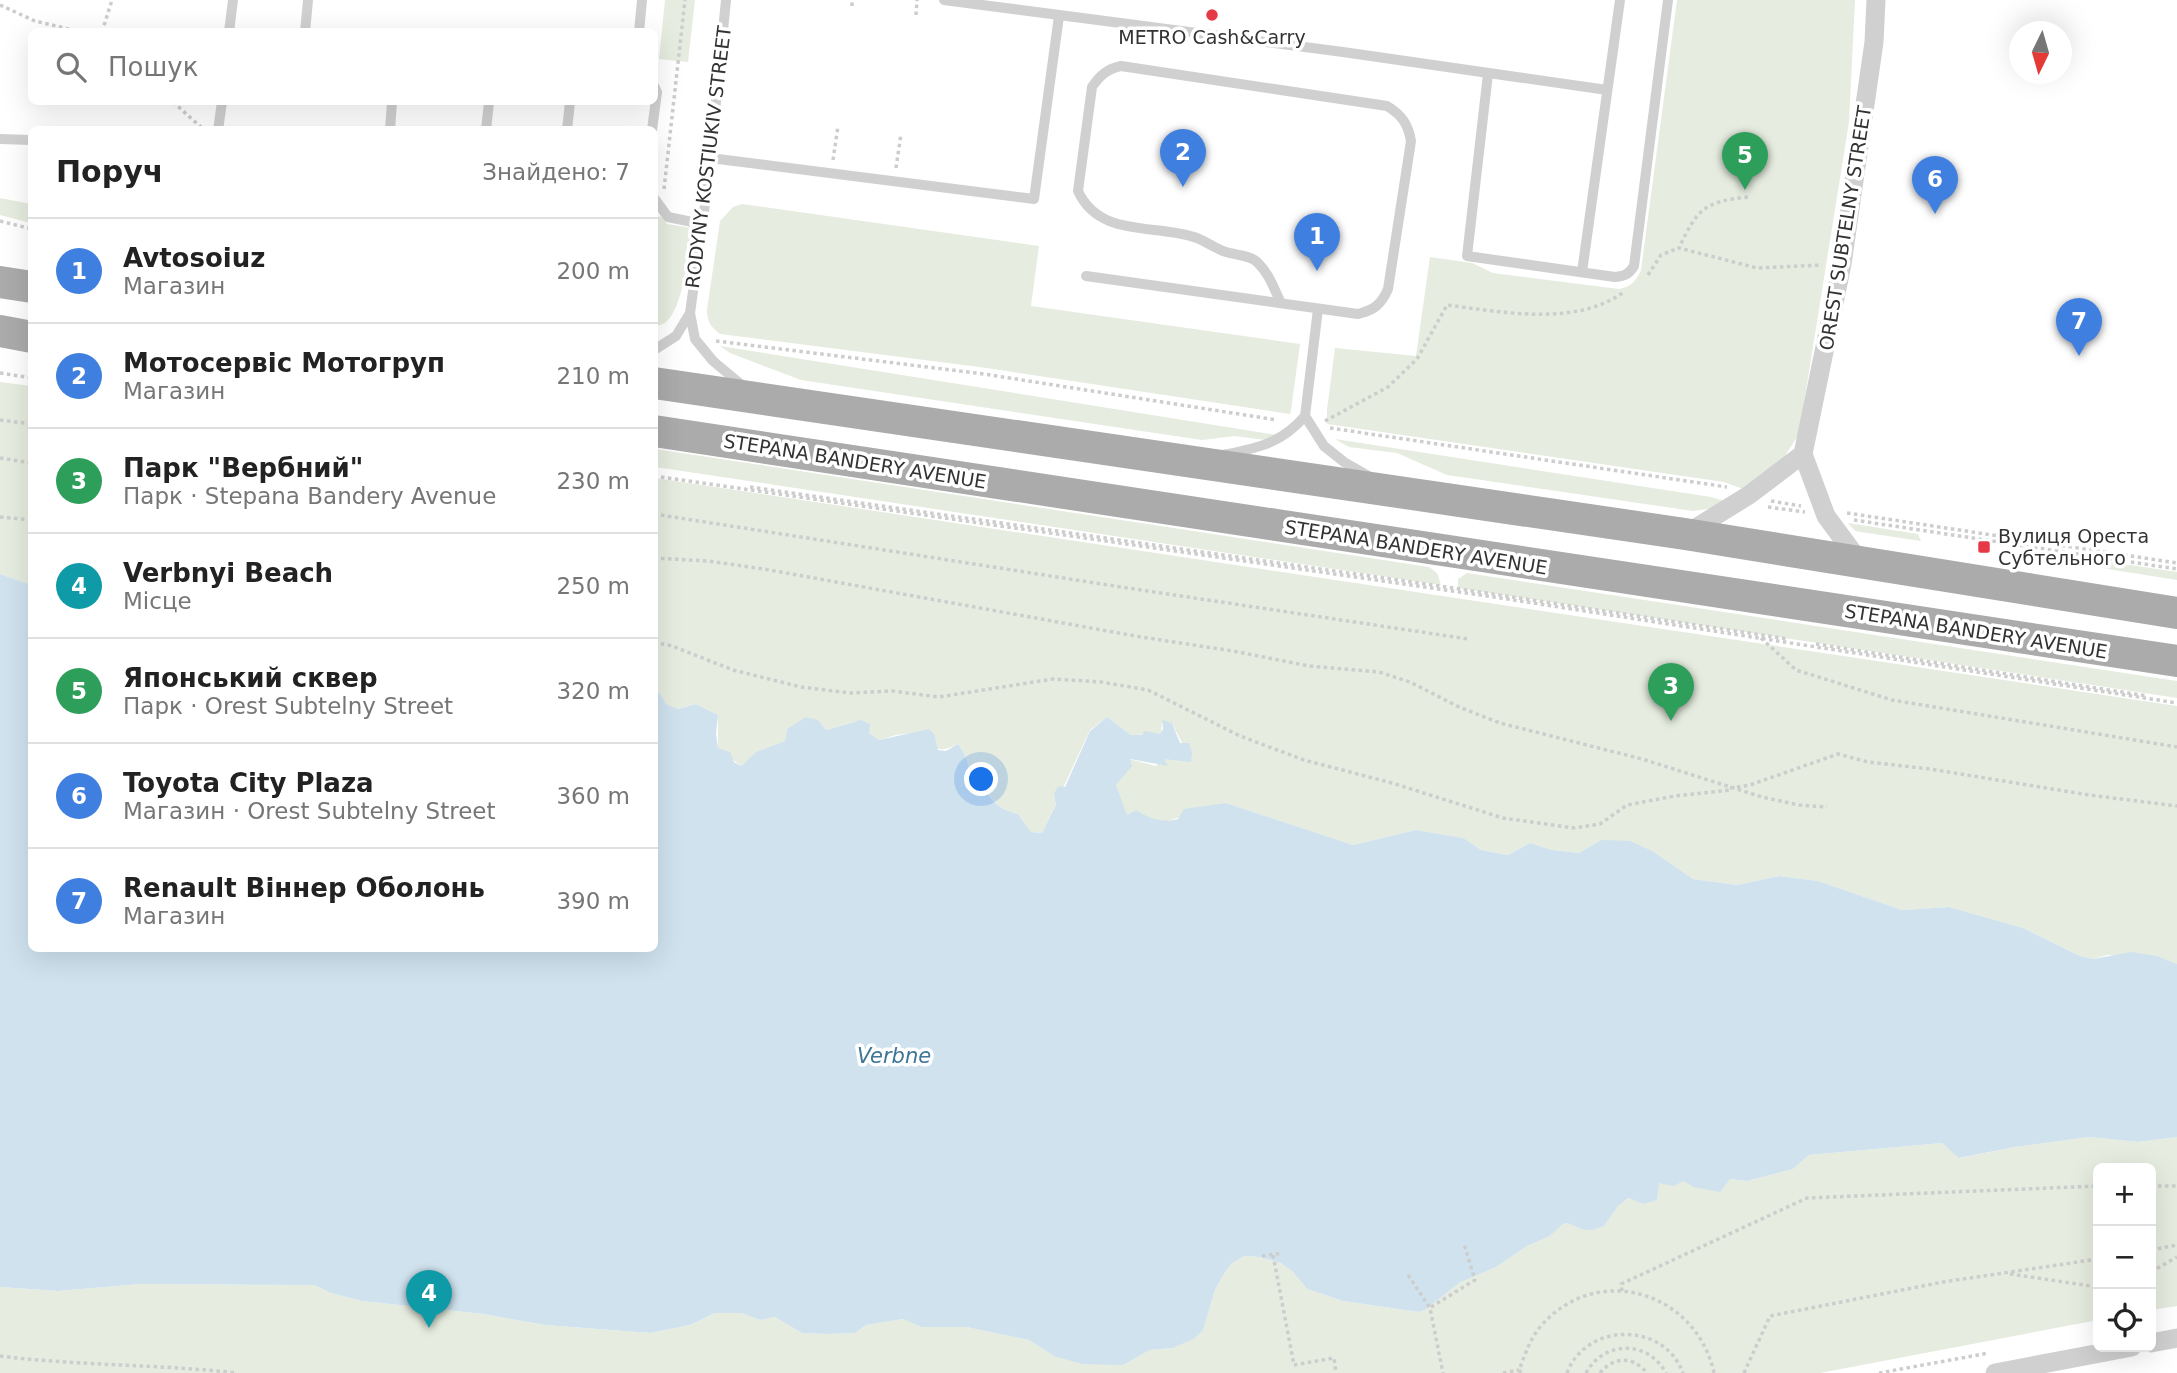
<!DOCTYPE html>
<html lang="uk">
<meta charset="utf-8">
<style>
body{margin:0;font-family:"DejaVu Sans",sans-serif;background:#f6f6f6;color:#222}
.controls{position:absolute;right:21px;bottom:21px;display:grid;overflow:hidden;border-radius:10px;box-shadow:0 7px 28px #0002}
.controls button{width:63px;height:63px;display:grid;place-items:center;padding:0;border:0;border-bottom:2px solid #e0e0e0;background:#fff;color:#222;font:35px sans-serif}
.compass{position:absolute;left:2009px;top:21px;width:63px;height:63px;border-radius:50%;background:#fff;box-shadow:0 7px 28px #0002;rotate:185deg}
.you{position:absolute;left:982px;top:780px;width:24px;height:24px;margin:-18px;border:5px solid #fff;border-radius:50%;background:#1a73e8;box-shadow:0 0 0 10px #1a73e833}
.badge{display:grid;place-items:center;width:46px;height:46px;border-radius:50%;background:#b45309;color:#fff;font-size:23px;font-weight:700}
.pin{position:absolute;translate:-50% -58px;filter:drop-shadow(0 2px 4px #0008)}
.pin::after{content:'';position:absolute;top:37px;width:24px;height:21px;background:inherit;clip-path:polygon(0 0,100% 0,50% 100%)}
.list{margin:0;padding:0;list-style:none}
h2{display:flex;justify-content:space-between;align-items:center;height:91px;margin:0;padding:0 28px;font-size:30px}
h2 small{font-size:23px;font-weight:400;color:#767676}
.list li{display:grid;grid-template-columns:46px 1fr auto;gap:21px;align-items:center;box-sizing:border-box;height:105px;padding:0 28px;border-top:2px solid #e0e0e0}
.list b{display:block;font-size:26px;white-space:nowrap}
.list p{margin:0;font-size:23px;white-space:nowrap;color:#767676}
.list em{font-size:23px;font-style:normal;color:#767676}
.icon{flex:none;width:38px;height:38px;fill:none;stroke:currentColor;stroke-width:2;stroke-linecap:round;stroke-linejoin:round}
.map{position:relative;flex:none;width:2177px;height:1373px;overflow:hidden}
.search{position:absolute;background:#fff;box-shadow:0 7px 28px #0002;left:28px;top:28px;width:630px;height:77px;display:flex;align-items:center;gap:18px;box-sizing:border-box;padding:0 24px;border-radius:10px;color:#767676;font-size:26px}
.panel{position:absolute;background:#fff;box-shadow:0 7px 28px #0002;left:28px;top:126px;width:630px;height:826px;border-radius:10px}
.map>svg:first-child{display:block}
.green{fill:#e6ecdf}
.water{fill:#cfe2ee}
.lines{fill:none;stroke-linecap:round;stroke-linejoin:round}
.path{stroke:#cdcdcd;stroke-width:3.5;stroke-dasharray:3.5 3.5;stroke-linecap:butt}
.lane{stroke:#d0d0d0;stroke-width:10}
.street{stroke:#d0d0d0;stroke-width:19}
.primary{stroke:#ababab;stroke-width:32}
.poi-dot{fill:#e63946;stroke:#fff;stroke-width:2.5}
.labels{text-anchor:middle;stroke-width:7;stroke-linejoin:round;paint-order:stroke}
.poi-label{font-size:19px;fill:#333;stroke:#fff}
.street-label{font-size:19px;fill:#333;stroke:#fff}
.water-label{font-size:21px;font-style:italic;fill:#3f7597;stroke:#fff}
</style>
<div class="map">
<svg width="2177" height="1373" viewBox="0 0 2177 1373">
<rect width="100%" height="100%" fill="#fff"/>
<path class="green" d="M665,0H695L688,62L659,59Z
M1677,0H1855L1849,122L1799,434L1783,459L1743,489L1724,482L1327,424V410L1335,348L1416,356L1430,257L1472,263L1493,273L1619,289C1631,287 1636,281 1641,270Z
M0,198L31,204V223L0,215Z
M742,204L1039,246L1031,306L1300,344L1291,410L1290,414L987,368L720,334C711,327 707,322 707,310L720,221L733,207Z
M655,216L662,217L667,224L692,228C688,248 683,330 655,325Z
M720,346L1277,435L1266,440L1234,436L1202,440L801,380L730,353Z
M0,382L31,386V585L0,574Z
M1335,439L1711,497L1728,502L1716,508L1693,511L1447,475L1397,453L1349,447Z
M655,449L1429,567L1437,573L1441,585L655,467Z
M655,478L2177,706V964L2157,956L2107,955L2093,959L2080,956L2023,928L1949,907L1902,910L1818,881L1779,876L1737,885L1693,879L1654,852L1601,840L1579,853L1552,850L1530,843L1508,855L1481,850L1462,838L1416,830L1353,845L1226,803L1164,822L1149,818L1136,810L1126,816L1116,785L1123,776L1129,759L1156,766L1163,758L1191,761L1172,723L1162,721L1161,734L1131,735L1107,717L1090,730L1042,833L1031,832L1018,814C999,809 989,800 984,781L977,787L971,785C972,774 966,752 958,744C936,755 936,748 920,732L896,735L879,740L853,722L826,730L818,720L797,724L787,729L785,741L756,752L741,766L718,748V715L696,704L678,709L666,704L660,693H655Z
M1848,523L1918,534L1921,541L1861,532L1855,531Z
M2049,553L2177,572V580L2045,559Z
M1467,573L2177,681V698L1458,588V579Z
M2089,1137L2138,1142L2177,1137V1306L2151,1310V1168H2098V1320L1820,1373H0V1287L58,1291L141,1284L314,1285L331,1293L362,1301L483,1314L545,1325L650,1333L690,1325L715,1313H741L760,1320L775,1317L802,1333L826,1334L855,1333L866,1325L903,1319L923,1327H966L1029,1340L1054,1356L1123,1365L1150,1350L1173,1348L1194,1339L1203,1329L1215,1290L1222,1277L1231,1264L1244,1256L1259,1257L1281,1263L1293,1272L1307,1289L1343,1301L1419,1312L1425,1310L1459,1283L1496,1267L1527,1246L1550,1236L1563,1224L1567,1223L1581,1229L1604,1226L1618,1206L1630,1198L1643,1204L1658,1183L1683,1181L1693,1187L1730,1179L1747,1181L1793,1169L1809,1155L1942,1143L1960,1158L2015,1147Z"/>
<path class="water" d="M0,574L31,585L32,948H654L655,693H660L666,704L678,709L696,704L718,715L716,734L718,748L730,752L734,762L741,766L756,752L785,741L787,729L806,717L818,720L826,730L861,720L870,724L869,733L879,740L929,729L934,734L938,750L946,751L958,744C966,753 972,773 971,785L977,787L985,780C987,800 999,809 1018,814L1031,832L1042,833L1056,804L1054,793L1059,786L1065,787L1090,731L1107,717L1131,735H1142L1145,731L1160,734L1163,729L1162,720L1172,723L1180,743H1189L1192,753L1191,762L1164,759L1168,766L1130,759L1132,766L1116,785L1127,815L1136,810C1151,819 1160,823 1178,819L1184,809L1226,803L1353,845L1416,830L1463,838L1481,850L1508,855L1530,843L1552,850L1579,853L1601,840L1630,841L1654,852L1693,879L1737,885L1779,876L1818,881L1902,910L1949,907L2023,928L2080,956L2093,959L2131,952L2157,956L2177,964V1137L2138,1142L2089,1137L2015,1147L1959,1158L1942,1143L1809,1155L1793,1169L1747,1181L1730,1179L1720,1192L1693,1187L1683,1181L1674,1186L1659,1183L1657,1200L1643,1204L1629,1198L1618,1206L1604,1226L1592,1230L1581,1229L1567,1223L1563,1224L1550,1236L1527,1246L1496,1267L1459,1283L1425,1310L1419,1312L1343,1301L1307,1289L1293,1272L1281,1263L1259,1257L1244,1256L1231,1264L1222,1277L1215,1290L1203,1330L1194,1339L1173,1348L1150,1350L1123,1365L1082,1364L1054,1356L1029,1340L966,1327H922L903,1319L866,1325L855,1333L826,1334L802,1333L775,1317L760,1320L741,1313H715L690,1325L650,1333L545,1325L483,1314L362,1301L331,1293L314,1285L141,1284L58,1291L0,1287Z"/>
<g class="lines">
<path class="path" d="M0,5L35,21L81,32
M852,6V0
M916,15L917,0
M102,32L112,0
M173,102L202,128
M833,160L838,126
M896,168L901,134
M664,189L685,0
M1748,197C1704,202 1698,208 1679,248L1757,268L1822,265
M0,221L32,229
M1648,275L1661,255L1679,248
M716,341L984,374L1277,420
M0,373L32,378
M0,420L32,424
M1325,421L1388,387L1417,359L1447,305C1503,312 1575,327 1624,292
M1330,428L1727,487
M0,458L32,463
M654,476L1501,598L2177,703
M750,487L1453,588L1788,639
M1771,501L1801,506
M1768,507L1805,512
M1847,513L2177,563
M654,514L1121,587L1468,639
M0,517L32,520
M1854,520L2177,569
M654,558L708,561L764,569L1141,637L1233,651L1309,666L1379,672L1410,682L1459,707L1500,723L1642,759L1762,797L1799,805L1827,807
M1761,638L1796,670L1892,700L2177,747
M654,642L672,646L733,670L801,687L850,693L892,691L939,697L1053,679L1101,682L1148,690L1240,736L1304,760L1392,783L1503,818L1574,828L1600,824L1627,805L1675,796L1730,790
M1816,644L2147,696
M1730,788L1750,785L1838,754L1868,762L1930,769L2089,795L2177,806
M2151,1186H2177
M2151,1250L2177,1245
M1273,1255L1294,1365L1334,1358L1336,1373
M1262,1256L1283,1253
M2151,1272L2177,1257
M2010,1274L2098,1287
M1408,1275L1430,1308L1443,1373
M1622,1291L1621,1284L1807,1198L2098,1186
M1431,1307L1475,1280L1464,1244
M0,1356C79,1366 158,1364 237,1373
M1503,1373L1519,1370
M1521,1373L1519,1370C1525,1355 1530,1339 1540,1327C1596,1261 1696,1291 1714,1373
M1567,1373C1586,1322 1664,1321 1683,1373
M1586,1373C1604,1340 1648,1340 1666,1373
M1600,1373C1614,1356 1633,1356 1647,1373
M1744,1373L1770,1316L1943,1282L2098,1259
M1879,1373L1989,1353"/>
<path class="lane" d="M726,0L708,183L690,313L695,339L713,361L743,386
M944,0L1343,52L1607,90
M229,32L233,0
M305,32L308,0
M639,32L642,0
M1488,74L1467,256L1615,277C1625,276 1629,274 1634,266L1668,0
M218,130L222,102
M390,130L392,102
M486,130L489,102
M567,130L570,102
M652,130L657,92L654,86
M0,139L32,140
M710,158L1034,199L1059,16
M654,198L668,217L702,224
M1582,272L1620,0
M1086,276L1358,314C1374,310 1381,305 1388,289L1411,141C1408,124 1402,115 1387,106L1121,66C1107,69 1100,75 1092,87L1078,191C1100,239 1157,223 1197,238C1207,242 1216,249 1226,252C1235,255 1250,255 1257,262C1269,273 1274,289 1281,303
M1318,309L1305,416L1324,446L1344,462L1367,475
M654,350L676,336L690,313
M1223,455C1257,448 1281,444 1305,416"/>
<path class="street" d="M1803,454L1842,264L1874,42L1876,0
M1686,534L1749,495L1803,454L1826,516L1860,562
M2151,1343L2177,1338
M1995,1373L2132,1347"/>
<path class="primary" d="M0,282L32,287
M0,331L32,337
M654,383L1685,534L2177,613
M654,431L2177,661"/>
</g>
<g class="poi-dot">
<circle cx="1212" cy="15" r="7"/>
<rect x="1977" y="540" width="14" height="14" rx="3.5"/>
</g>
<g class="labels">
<g class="poi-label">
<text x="1212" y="44">METRO Cash&amp;Carry</text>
<text x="1998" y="543" text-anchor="start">Вулиця Ореста<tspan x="1998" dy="22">Субтельного</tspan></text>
</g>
<g class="street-label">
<text transform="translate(708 157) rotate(-83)" y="7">RODYNY KOSTIUKIV STREET</text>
<text transform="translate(1845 228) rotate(-81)" y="7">OREST SUBTELNY STREET</text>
<text transform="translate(855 461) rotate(9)" y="7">STEPANA BANDERY AVENUE</text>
<text transform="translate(1416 547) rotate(9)" y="7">STEPANA BANDERY AVENUE</text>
<text transform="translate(1976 631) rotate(9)" y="7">STEPANA BANDERY AVENUE</text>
</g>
<g class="water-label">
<text x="894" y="1063">Verbne</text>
</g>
</g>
</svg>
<div class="controls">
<button>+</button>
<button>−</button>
<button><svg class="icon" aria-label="locate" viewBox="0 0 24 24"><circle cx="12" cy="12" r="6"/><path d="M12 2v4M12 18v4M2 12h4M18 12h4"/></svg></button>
</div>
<svg class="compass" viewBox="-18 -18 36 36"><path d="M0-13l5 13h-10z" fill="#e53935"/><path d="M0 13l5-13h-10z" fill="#767676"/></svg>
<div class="you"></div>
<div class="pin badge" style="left:1317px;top:271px;background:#3f7fe0">1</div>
<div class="pin badge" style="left:1183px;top:187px;background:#3f7fe0">2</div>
<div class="pin badge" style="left:1671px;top:721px;background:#2e9e5b">3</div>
<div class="pin badge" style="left:429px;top:1328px;background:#0f9aa8">4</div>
<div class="pin badge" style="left:1745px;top:190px;background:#2e9e5b">5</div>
<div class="pin badge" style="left:1935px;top:214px;background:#3f7fe0">6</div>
<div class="pin badge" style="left:2079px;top:356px;background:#3f7fe0">7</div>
<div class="search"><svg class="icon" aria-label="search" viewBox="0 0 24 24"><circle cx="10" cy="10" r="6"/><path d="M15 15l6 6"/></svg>Пошук</div>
<section class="panel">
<h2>Поруч<small>Знайдено: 7</small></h2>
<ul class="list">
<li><span class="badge" style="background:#3f7fe0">1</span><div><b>Avtosoiuz</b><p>Магазин</p></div><em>200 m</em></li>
<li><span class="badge" style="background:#3f7fe0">2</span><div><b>Мотосервіс Мотогруп</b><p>Магазин</p></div><em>210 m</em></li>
<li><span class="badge" style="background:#2e9e5b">3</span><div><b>Парк &quot;Вербний&quot;</b><p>Парк · Stepana Bandery Avenue</p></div><em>230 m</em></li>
<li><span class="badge" style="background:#0f9aa8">4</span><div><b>Verbnyi Beach</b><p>Місце</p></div><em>250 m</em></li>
<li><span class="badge" style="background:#2e9e5b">5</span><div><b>Японський сквер</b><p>Парк · Orest Subtelny Street</p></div><em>320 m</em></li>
<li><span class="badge" style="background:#3f7fe0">6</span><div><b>Toyota City Plaza</b><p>Магазин · Orest Subtelny Street</p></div><em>360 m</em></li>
<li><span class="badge" style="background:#3f7fe0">7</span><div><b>Renault Віннер Оболонь</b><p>Магазин</p></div><em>390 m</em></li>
</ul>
</section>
</div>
